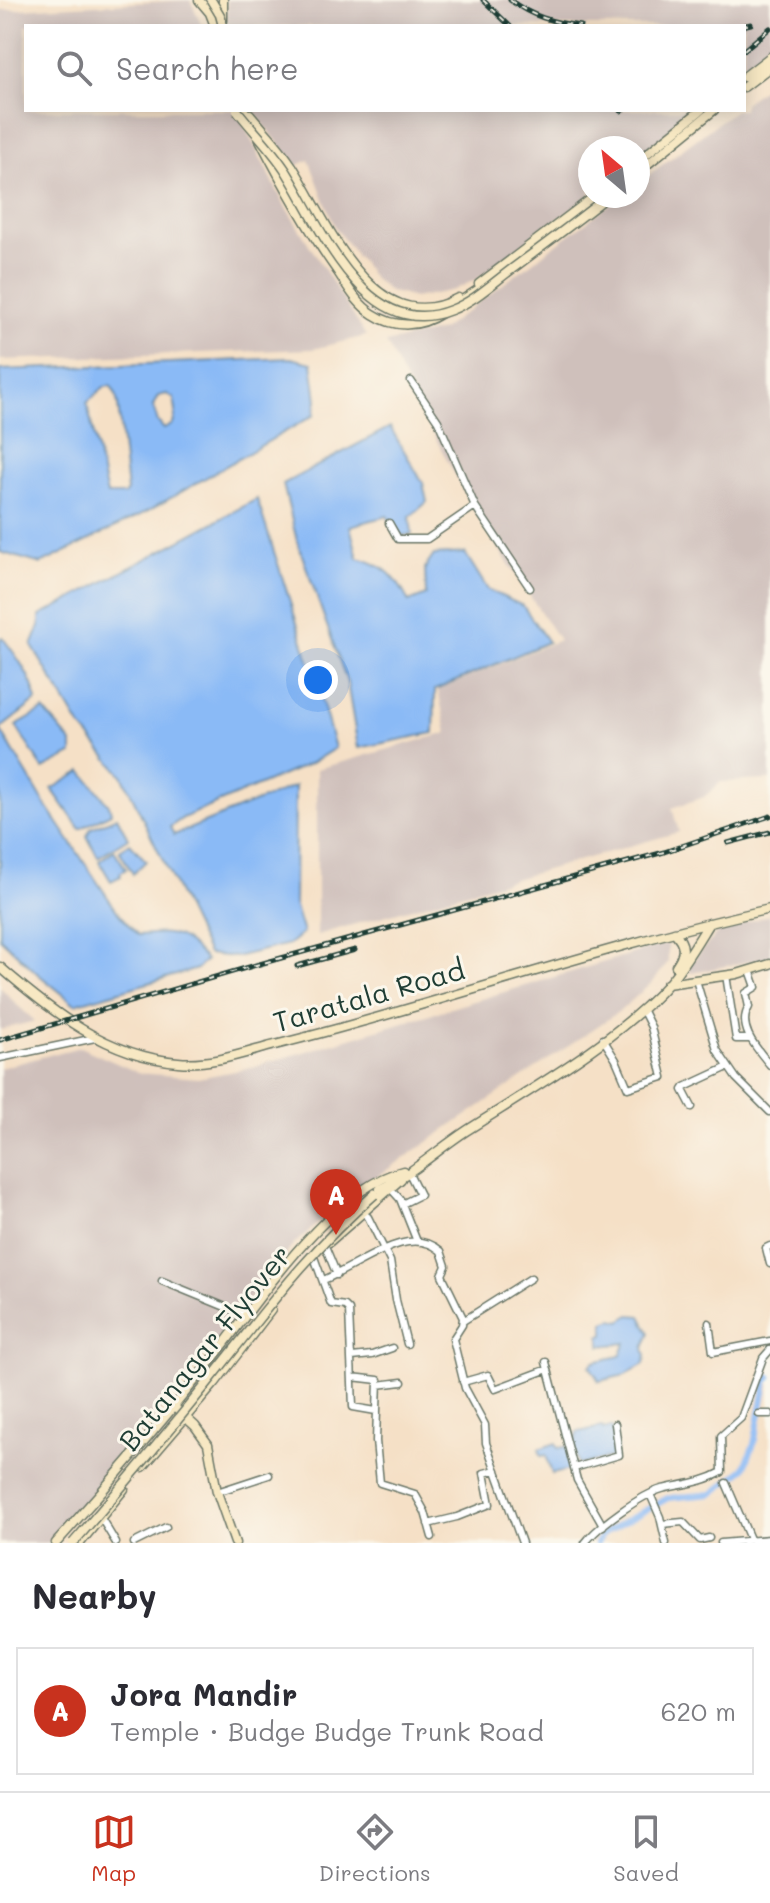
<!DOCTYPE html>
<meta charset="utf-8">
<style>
body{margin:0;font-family:Mali,sans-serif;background:#f7f7f7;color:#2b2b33}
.compass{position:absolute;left:578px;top:136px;width:72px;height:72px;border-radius:50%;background:#fff;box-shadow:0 4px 20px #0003;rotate:331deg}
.you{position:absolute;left:318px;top:680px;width:28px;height:28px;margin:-20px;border:6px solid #fff;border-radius:50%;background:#1a73e8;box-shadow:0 0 0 12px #1a73e833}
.badge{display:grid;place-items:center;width:52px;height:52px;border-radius:50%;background:#c8321e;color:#fff;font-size:26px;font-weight:700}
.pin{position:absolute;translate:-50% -66px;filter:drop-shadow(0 2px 4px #0008)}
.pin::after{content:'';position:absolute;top:42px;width:28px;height:24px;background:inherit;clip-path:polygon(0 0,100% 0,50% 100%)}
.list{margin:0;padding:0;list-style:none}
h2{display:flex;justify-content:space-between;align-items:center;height:104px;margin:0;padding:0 32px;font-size:34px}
h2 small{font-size:26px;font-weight:400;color:#7c7c81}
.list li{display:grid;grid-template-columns:52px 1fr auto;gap:24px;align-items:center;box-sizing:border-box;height:128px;margin:0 16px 16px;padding:0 16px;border:2px solid #e1e1e2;border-radius:0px}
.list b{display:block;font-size:30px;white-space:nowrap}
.list p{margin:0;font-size:26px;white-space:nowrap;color:#7c7c81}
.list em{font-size:26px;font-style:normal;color:#7c7c81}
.icon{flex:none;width:44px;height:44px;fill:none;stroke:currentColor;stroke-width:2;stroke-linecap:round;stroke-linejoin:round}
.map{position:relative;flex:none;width:770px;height:1543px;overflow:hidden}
.search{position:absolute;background:#fff;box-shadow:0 4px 20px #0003;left:24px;right:24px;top:24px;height:88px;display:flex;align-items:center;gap:20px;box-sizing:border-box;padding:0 28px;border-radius:0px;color:#7c7c81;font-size:30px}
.sheet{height:248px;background:#fff}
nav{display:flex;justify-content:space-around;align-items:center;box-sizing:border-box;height:112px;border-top:2px solid #e1e1e2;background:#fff;font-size:22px;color:#7c7c81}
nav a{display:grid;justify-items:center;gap:4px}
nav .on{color:#c8321e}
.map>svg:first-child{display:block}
.industrial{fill:#cfc0bb}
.water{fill:#8abaf6;stroke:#547c95;stroke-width:2;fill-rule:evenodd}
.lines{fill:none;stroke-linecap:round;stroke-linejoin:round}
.canal{stroke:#8abaf6;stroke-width:6}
.street-casing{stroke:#6a7667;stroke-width:9}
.secondary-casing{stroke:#6a7667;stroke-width:11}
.street{stroke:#fff;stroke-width:6}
.secondary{stroke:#f7e8c3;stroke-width:8}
.rail-casing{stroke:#1f3d34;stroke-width:5}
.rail{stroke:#fbf7ec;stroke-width:2;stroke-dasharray:6;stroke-linecap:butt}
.secondary-bridge-casing{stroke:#6a7667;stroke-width:11;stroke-linecap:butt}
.secondary-bridge{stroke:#f7e8c3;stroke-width:8}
.labels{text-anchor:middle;stroke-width:6;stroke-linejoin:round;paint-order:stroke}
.street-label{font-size:28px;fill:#1f3d34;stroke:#fbf7ec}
</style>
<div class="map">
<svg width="770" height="1543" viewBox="0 0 770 1543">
<rect width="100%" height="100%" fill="#fbf7ec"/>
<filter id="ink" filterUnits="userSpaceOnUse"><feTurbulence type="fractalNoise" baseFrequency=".0125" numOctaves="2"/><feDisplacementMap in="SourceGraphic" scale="16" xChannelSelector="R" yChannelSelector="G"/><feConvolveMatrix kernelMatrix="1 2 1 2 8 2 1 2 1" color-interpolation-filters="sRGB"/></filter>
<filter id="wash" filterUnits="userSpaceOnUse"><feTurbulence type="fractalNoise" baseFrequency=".006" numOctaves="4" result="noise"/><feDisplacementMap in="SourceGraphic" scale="32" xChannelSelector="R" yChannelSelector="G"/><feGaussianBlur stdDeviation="1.8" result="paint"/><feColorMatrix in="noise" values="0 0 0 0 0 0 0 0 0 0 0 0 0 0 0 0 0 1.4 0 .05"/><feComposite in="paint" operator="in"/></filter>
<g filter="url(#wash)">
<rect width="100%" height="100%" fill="#f5e0c6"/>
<path class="industrial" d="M190,0L202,26H26V110H236L285,206L366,336L313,349L0,360V10Z
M227,0H770V62L744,82V26H228Z
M770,84V780L721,782L704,797L672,808L679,832L317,935V769L447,733L438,690L559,640L472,508L386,343L442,330L621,196H638V183L735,110H744V103Z
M253,110H705L638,160V148H590V195L477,279L454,290L414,298L389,291L374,279L335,227L309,160L296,166Z
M770,915V957L692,973L686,969L719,931Z
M668,943V962L654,981L621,1010L353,1193L295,1243L100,1485L48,1543H0V1068L80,1047L139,1073L198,1078L250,1068Z
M0,987L17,1005L35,1021L0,1030Z"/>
<path class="water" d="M291,358L312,363L317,400L314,415L148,511L41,564L0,552V370ZM111,386L116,395L118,405L127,491L124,495H107L87,403L104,387ZM167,394L174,399L176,411L173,424L164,429L158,422L153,406L158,396Z
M390,427L423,483L427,502L410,517L412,534L401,536L387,516L350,526L358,558C386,565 396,577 409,602L426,595L425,568L434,555L465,553L488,590L523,606L548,642L435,690L434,733L358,748L347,682L297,541L283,484Z
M257,499L319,691L335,748L311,763L183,818L170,827L174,835L295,786L294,904L303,933L289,944L235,957L208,954L122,775L80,726L32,646L40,626V616Z
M2,637C17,656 31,676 37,700L0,729L45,804L119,914L138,935C176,931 180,933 206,960L197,969L75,1004L38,974L0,938V639Z
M44,710L72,743V754L43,769L16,726Z
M82,771L109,805L111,813L80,829L52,789Z
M117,817L128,838L98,857L87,836L91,828Z
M130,843L146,861L133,874L119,850Z
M114,850L126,869L120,873L121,876L111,881L99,861Z
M630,1315L641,1316L650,1333L644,1348L646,1356L644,1364L625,1375L599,1381L590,1366L594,1362L620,1356L626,1343L601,1346L600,1336L604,1335V1322L613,1319L620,1321Z
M602,1427L604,1429L612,1427L617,1446L614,1457L579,1465L573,1446L578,1432Z
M556,1443L558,1448L569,1446L574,1469L552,1474L546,1455L541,1456L539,1449Z"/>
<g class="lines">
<path class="canal" d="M597,1543L604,1533L668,1498L712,1494L744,1469L754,1444L766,1382L770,1377"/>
</g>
</g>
<g filter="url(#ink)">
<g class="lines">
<defs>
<path id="street" d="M411,381L438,421L475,506L530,588
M389,523L398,539H427L475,506
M750,970L756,987L746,993L749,1007C736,1027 758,1050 770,1065
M726,975L736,1039H750
M696,980L717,1050L736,1078L770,1112
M603,1039L616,1060L628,1088L663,1077L651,1027L642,1009
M0,1058L95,1038
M692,1107L683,1090L685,1087L728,1067
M391,1189L400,1199L416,1239
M402,1204L420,1195L409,1173
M362,1212L368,1217L390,1261L396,1300L407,1344
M325,1246L337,1275
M770,1246L766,1248L770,1264
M314,1257L331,1304L345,1306L349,1310L353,1407L376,1411
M323,1280C359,1267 408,1222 441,1251L446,1266L442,1275L463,1318L462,1325L453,1339L465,1388L485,1425L486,1443L522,1543
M162,1281L245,1315
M463,1321L531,1278
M709,1323L713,1352L770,1341
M352,1357L372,1355L392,1348
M546,1362L577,1480L603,1526
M352,1377L378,1380L376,1441L380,1483L415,1494L425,1512L432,1537
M463,1382L488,1375L495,1389L548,1369
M378,1385L402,1382
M759,1414H770
M574,1468L619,1455L615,1424
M726,1483L750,1539
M217,1492L269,1475
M650,1494L660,1517L666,1543
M101,1518L116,1543
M428,1524L457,1517L490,1504L484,1473L496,1470
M662,1524L683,1522L700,1540L709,1538
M134,1543L166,1527
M585,1543C598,1526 641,1495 662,1489C682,1484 703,1483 722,1472L721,1436L741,1418L763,1358L770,1350
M721,1543L770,1539"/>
<path id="secondary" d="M199,0L210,13L215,26
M223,21V0
M744,77L770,57
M744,87L770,67
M244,110L252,125
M250,114C264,131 280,147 292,166C327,220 373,344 458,298
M260,140C284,186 308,230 338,272C348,287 357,304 373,314C396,329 420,327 442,313
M638,161L701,110
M638,172L714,110
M479,284L595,196
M453,306L485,285
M674,932C686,944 685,953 676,966
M0,967C52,1012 107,1056 178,1062C208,1065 238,1055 267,1047C299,1039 330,1031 361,1022C497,984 632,939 770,909
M667,984L737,974L770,964
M380,1189C412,1174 437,1150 466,1131C530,1090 618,1040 668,984C684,965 696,944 709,923
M329,1242L401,1179
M173,1406L195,1426L208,1444L217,1492L235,1543
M143,1467L215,1383L271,1310
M56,1543C109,1484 161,1423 210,1362C256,1305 330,1189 403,1171
M80,1543L124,1489"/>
</defs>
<use href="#street" class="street-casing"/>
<use href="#secondary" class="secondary-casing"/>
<use href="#street" class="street"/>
<use href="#secondary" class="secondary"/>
<defs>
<path id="rail" d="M483,0L510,26
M510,0C532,17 553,22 580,26
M742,26L751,24
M744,50L770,28
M621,111L623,110
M728,843L770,832
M297,966L355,950
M0,1040L256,965L664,852L770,816"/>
</defs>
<use href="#rail" class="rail-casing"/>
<use href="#rail" class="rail"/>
<defs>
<path id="secondary-bridge" d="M211,0L220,15L223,26
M237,110C253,131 272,149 286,171C321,227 366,344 451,310C475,301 495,281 516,266C547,243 578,220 608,196
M73,1543C122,1487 171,1429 217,1371C268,1307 312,1248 375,1194"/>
</defs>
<use href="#secondary-bridge" class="secondary-bridge-casing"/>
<use href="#secondary-bridge" class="secondary-bridge"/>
</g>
</g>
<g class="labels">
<g class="street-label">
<text transform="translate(369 996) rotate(-16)" y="10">Taratala Road</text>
<text transform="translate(205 1348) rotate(-51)" y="10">Batanagar Flyover</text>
</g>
</g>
</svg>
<svg class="compass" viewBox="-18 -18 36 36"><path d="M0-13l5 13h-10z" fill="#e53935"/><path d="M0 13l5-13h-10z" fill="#7c7c81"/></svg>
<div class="you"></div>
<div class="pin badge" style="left:336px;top:1235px">A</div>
<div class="search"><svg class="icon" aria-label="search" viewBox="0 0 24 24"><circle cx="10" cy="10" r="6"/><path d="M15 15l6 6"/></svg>Search here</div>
</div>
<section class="sheet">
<h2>Nearby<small></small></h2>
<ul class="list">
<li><span class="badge">A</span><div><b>Jora Mandir</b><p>Temple · Budge Budge Trunk Road</p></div><em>620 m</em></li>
</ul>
</section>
<nav>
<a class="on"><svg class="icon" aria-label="map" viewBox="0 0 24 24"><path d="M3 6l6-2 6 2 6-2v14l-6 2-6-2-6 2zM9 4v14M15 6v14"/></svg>Map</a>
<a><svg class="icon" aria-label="directions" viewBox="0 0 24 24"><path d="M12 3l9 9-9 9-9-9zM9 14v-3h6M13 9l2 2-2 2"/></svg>Directions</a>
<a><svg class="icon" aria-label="saved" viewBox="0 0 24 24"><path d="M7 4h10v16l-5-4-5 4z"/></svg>Saved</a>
</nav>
